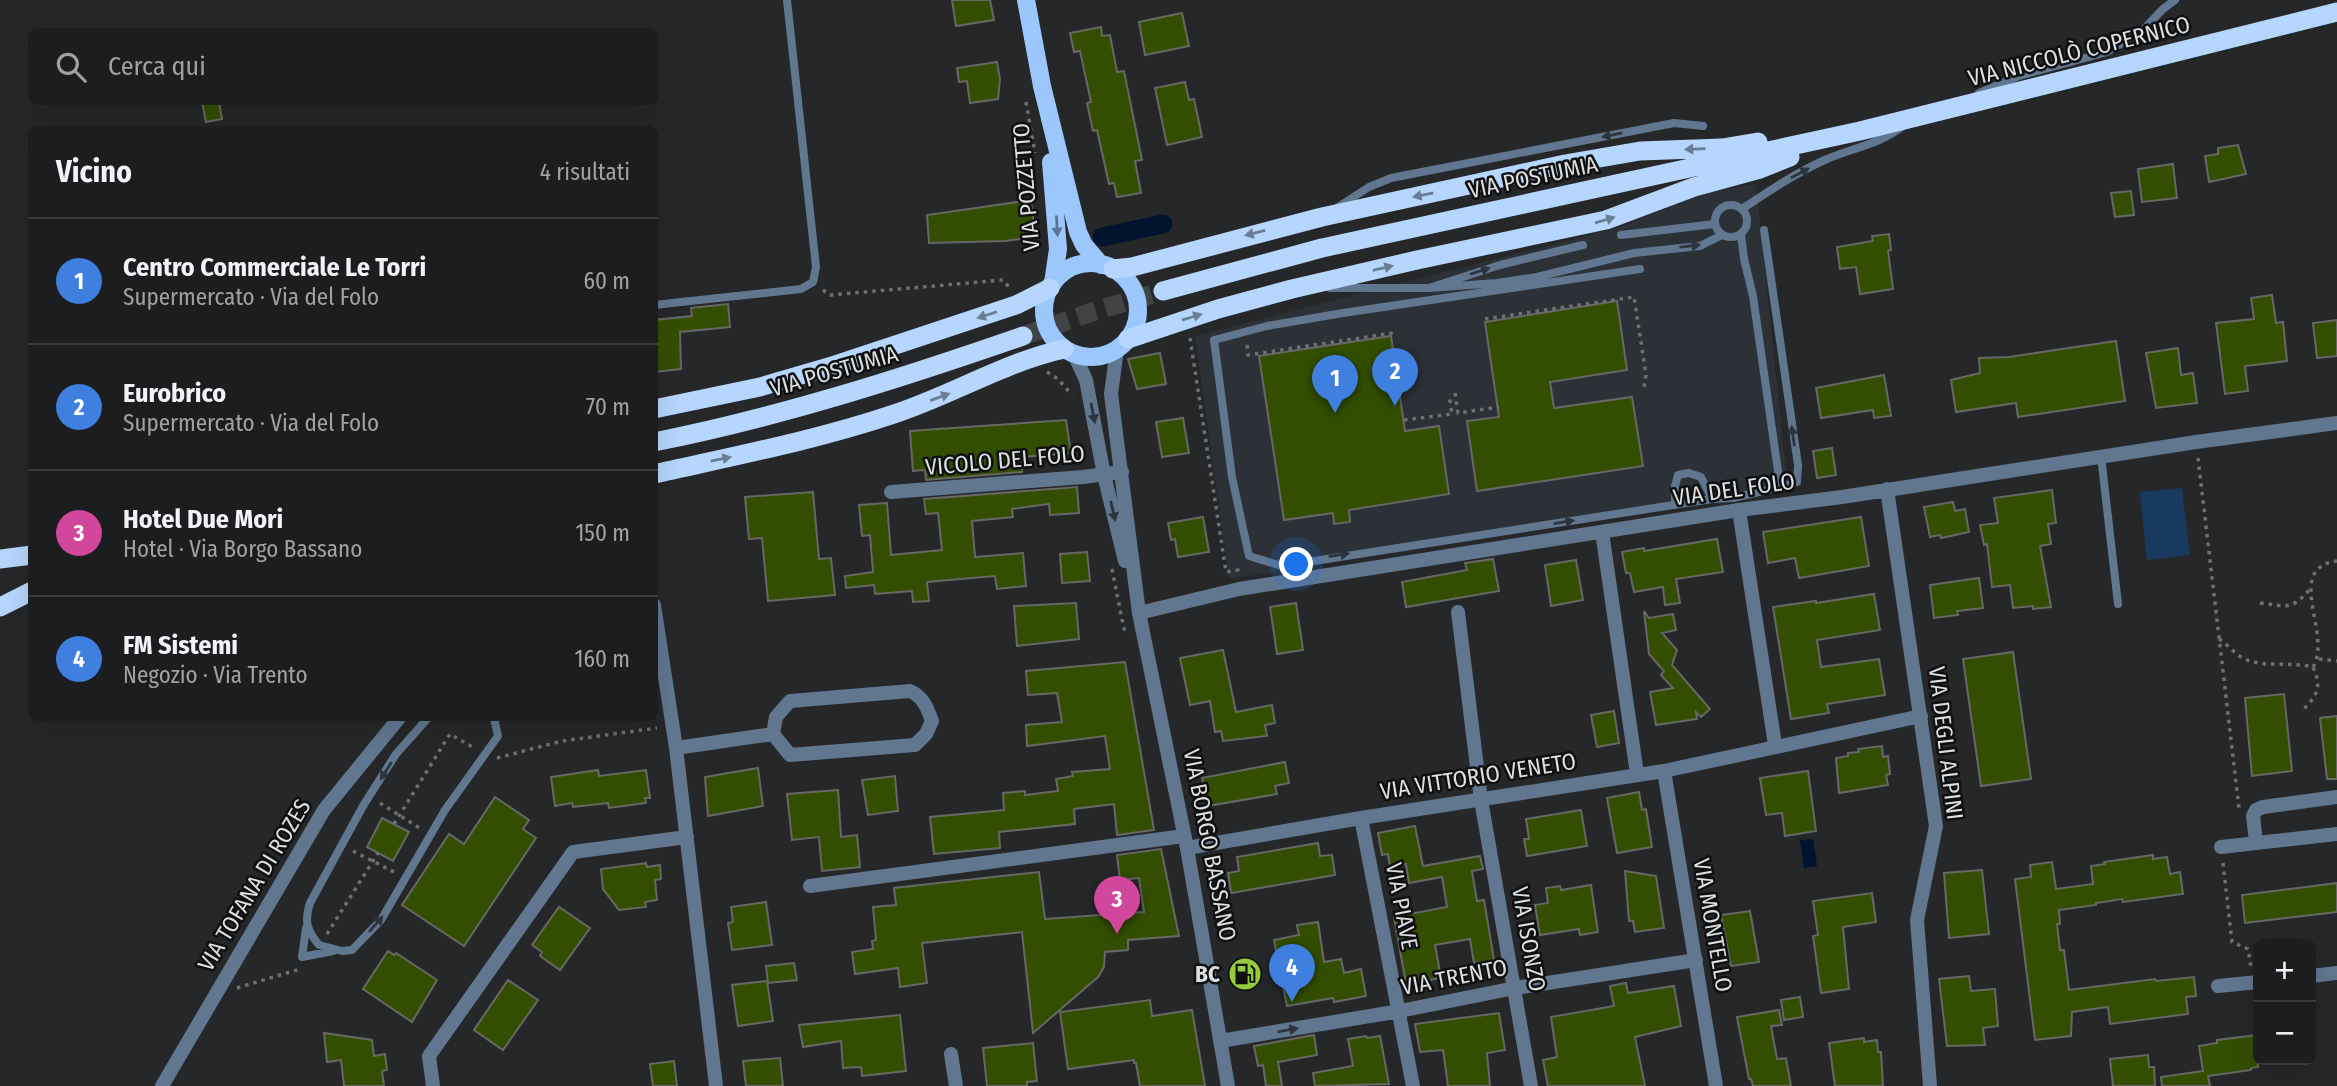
<!DOCTYPE html>
<html lang="it">
<meta charset="utf-8">
<style>
body{margin:0;font-family:"Fira Sans Condensed",sans-serif;background:#252628;color:#f1f3f6}
.controls{position:absolute;right:21px;bottom:21px;display:grid;overflow:hidden;border-radius:10px;box-shadow:0 7px 28px #0002}
.controls button{width:63px;height:63px;display:grid;place-items:center;padding:0;border:0;border-bottom:2px solid #3a3b3d;background:#1c1d1f;color:#f1f3f6;font:35px sans-serif}
.you{position:absolute;left:1297px;top:565px;width:24px;height:24px;margin:-18px;border:5px solid #fff;border-radius:50%;background:#1a73e8;box-shadow:0 0 0 10px #1a73e833}
.badge{display:grid;place-items:center;width:46px;height:46px;border-radius:50%;background:#b45309;color:#fff;font-size:23px;font-weight:700}
.pin{position:absolute;translate:-50% -58px;filter:drop-shadow(0 2px 4px #0008)}
.pin::after{content:'';position:absolute;top:37px;width:24px;height:21px;background:inherit;clip-path:polygon(0 0,100% 0,50% 100%)}
.list{margin:0;padding:0;list-style:none}
h2{display:flex;justify-content:space-between;align-items:center;height:91px;margin:0;padding:0 28px;font-size:30px}
h2 small{font-size:23px;font-weight:400;color:#a0a2a4}
.list li{display:grid;grid-template-columns:46px 1fr auto;gap:21px;align-items:center;box-sizing:border-box;height:126px;padding:0 28px;border-top:2px solid #3a3b3d}
.list b{display:block;font-size:26px;white-space:nowrap}
.list p{margin:0;font-size:23px;white-space:nowrap;color:#a0a2a4}
.list em{font-size:23px;font-style:normal;color:#a0a2a4}
.icon{flex:none;width:38px;height:38px;fill:none;stroke:currentColor;stroke-width:2;stroke-linecap:round;stroke-linejoin:round}
.map{position:relative;flex:none;width:2337px;height:1086px;overflow:hidden}
.search{position:absolute;background:#1c1d1f;box-shadow:0 7px 28px #0002;left:28px;top:28px;width:630px;height:77px;display:flex;align-items:center;gap:18px;box-sizing:border-box;padding:0 24px;border-radius:10px;color:#a0a2a4;font-size:26px}
.panel{position:absolute;background:#1c1d1f;box-shadow:0 7px 28px #0002;left:28px;top:126px;width:630px;height:595px;border-radius:10px}
.map>svg:first-child{display:block}
.built{fill:#2b3137}
.park{fill:#193a5f}
.water{fill:#00142f}
.lines{fill:none;stroke-linecap:round;stroke-linejoin:round}
.canal{stroke:#00142f;stroke-width:19}
.building{fill:#334e00;stroke:#676865;stroke-width:2}
.trunk-tunnel{stroke:#414345;stroke-width:19;stroke-dasharray:19 10;stroke-linecap:butt}
.path{stroke:#6f7072;stroke-width:3.5;stroke-dasharray:3.5 5;stroke-linecap:butt}
.service{stroke:#617790;stroke-width:8}
.minor{stroke:#617790;stroke-width:14}
.tertiary{stroke:#617790;stroke-width:14}
.primary{stroke:#9bc7fc;stroke-width:18}
.trunk{stroke:#b6d6fd;stroke-width:19}
.oneway{fill:#2c343d}
.oneway2{fill:#6b7d93}
.oneway3{fill:#5c7592}
.labels{text-anchor:middle;stroke-width:5;stroke-linejoin:round;paint-order:stroke}
.street-label{font-size:23px;fill:#dedfe1;stroke:#0f1011}
.poi-label{font-size:23px;font-weight:bold;fill:#dedfe1;stroke:#0f1011;text-anchor:end}
</style>
<div class="map">
<svg width="2337" height="1086" viewBox="0 0 2337 1086">
<rect width="100%" height="100%" fill="#252729"/>
<path class="built" d="M1756,184L1788,490L1229,579L1195,336L1617,228L1709,192Z"/>
<path class="park" d="M2182,488L2190,555L2147,560L2140,492Z"/>
<path class="water" d="M1813,839L1817,866L1804,868L1800,840Z"/>
<g class="lines">
<path class="canal" d="M1102,237L1163,224"/>
</g>
<path class="building" d="M952,0H990L994,20L956,26Z
M1182,13L1189,46L1145,55L1139,22Z
M1101,27L1102,36L1110,35L1117,72L1124,71L1142,160L1135,161L1141,193L1117,197L1114,183L1109,184L1097,130L1093,131L1087,103L1091,102L1080,51L1074,52L1070,33Z
M997,62L1000,79L998,99L970,103L967,81L959,82L957,68Z
M1185,82L1189,100L1194,99L1202,137L1167,145L1155,88Z
M202,102H219L222,119L206,122Z
M2238,145L2246,174L2209,182L2205,156L2218,154V148Z
M2173,164L2177,198L2142,202L2138,169Z
M2131,191L2134,215L2115,217L2111,193Z
M1031,200L1035,237L1005,241L929,243L927,215Z
M1889,234L1891,250L1888,251L1893,289L1860,294L1856,267L1840,269L1837,247L1873,241L1872,236Z
M2272,295L2276,323L2283,322L2287,361L2245,366L2248,391L2225,394L2216,323L2254,319L2251,298Z
M1617,301L1627,370L1550,382L1554,408L1632,397L1643,466L1477,491L1467,421L1499,417L1485,322Z
M728,304L730,327L680,332L681,369L654,372V320L692,316L691,308Z
M2337,320V356L2317,358L2313,323Z
M1391,336L1405,431L1439,426L1449,494L1349,510L1350,522L1334,524L1333,513L1284,520L1259,356Z
M2116,341L2125,401L2018,417L2016,403L1956,412L1951,380L1980,373L1979,358L2009,357Z
M2178,348L2181,375L2193,373L2197,403L2156,408L2146,353Z
M1160,353L1166,384L1137,389L1128,359Z
M1884,375L1891,416L1874,418L1873,410L1821,418L1816,388Z
M1183,418L1189,453L1162,457L1156,422Z
M1066,420L1071,453L1022,457V472L926,480L925,470L913,471L910,431Z
M1832,448L1836,475L1817,478L1813,451Z
M1077,487L1079,513L1050,515L1049,504L1012,509L1013,517L972,521L975,557L1023,553L1026,586L997,589L995,576L927,582L929,601L913,602L912,591L875,594L874,585L846,588L845,576L873,572L870,535L862,536L859,505L887,503L891,555L942,550L938,513L926,514L924,499Z
M2052,490L2056,523L2048,524L2051,544L2040,546L2051,607L2033,609V606L2013,608L2010,585L1992,587L1987,544L1984,545L1980,525L1998,523L1994,498Z
M813,492L819,559L831,558L835,595L768,601L762,538L749,539L745,497Z
M1953,502L1955,511L1965,509L1969,532L1941,538L1940,535L1930,537L1924,507Z
M1203,517L1209,552L1178,557L1175,539L1171,540L1168,523Z
M1861,517L1869,566L1799,578L1795,558L1768,563L1763,532Z
M1717,539L1723,572L1676,579L1680,603L1665,605L1663,587L1634,592L1630,573H1626L1622,552L1644,548V551Z
M1087,552L1090,581L1062,583L1060,554Z
M1493,559L1499,591L1406,607L1402,582L1467,570L1465,563Z
M1576,560L1583,600L1551,606L1545,565Z
M1979,578L1983,608L1957,611L1958,615L1934,618L1930,585Z
M1874,594L1880,630L1817,640L1821,667L1879,659L1885,695L1827,704L1829,713L1791,719L1773,607L1816,601V603Z
M1076,603L1079,639L1017,646L1014,606Z
M1296,603L1303,650L1277,654L1270,607Z
M1644,611L1649,618L1673,614L1676,630L1662,633L1677,650L1672,665L1710,709L1701,717L1696,712L1697,719L1656,725L1650,692L1673,688L1661,675L1664,671L1649,654Z
M1223,650L1236,712L1272,705L1275,723L1265,725L1267,736L1223,741L1221,731L1215,732L1210,701L1190,705L1180,658Z
M2013,652L2031,779L1981,786L1963,659Z
M1125,662L1154,830L1117,835L1114,804L1074,809L1075,824L999,832L1000,848L934,854L930,817L1004,810L1003,793L1025,791V795L1058,791L1056,779L1073,776L1072,772L1110,769L1105,736L1027,746L1026,725L1062,722L1057,693L1028,695L1026,671Z
M2284,694L2292,771L2252,776L2245,698Z
M1614,711L1619,743L1597,747L1591,715Z
M2337,716V779H2327L2320,718Z
M1882,746L1883,757L1888,756L1890,774L1886,775L1888,785L1839,793L1836,758L1848,756V753L1859,752L1858,749Z
M1285,762L1289,783L1275,786L1277,794L1208,806L1202,778Z
M758,768L763,806L708,816L705,777Z
M598,770L599,776L646,770L650,798H645L646,803L609,808L608,803L573,807L572,803L555,806L551,777Z
M1808,771L1816,831L1785,836L1782,813L1766,815L1760,778Z
M895,776L898,811L868,815L862,780Z
M838,790L841,837L857,835L860,867L822,871L819,837L792,840L787,794Z
M1639,792L1642,810L1646,809L1652,847L1617,853L1607,798Z
M495,797L529,820L523,829L536,838L464,946L402,905L449,834L464,844Z
M1581,810L1587,846L1527,856L1524,839H1529L1526,819Z
M382,818L409,832L393,861L367,847Z
M1415,826L1423,866L1480,856L1483,869L1472,871L1477,901L1484,900L1494,960L1474,963L1470,939L1435,945L1441,978L1406,984L1394,917L1447,907L1442,877L1409,883L1406,864L1390,867L1388,854L1382,855L1378,833Z
M1318,843L1320,856L1332,855L1335,875L1231,893L1228,873L1239,871L1237,857Z
M1161,849L1179,936L1128,940V950L1105,952L1104,967L1098,977L1033,1033L1022,932L922,943L927,983L900,987L898,968L855,974L852,952L873,949L872,941L876,940L873,907L896,905L894,888L1039,872L1045,919L1144,912L1139,878L1120,880L1117,855Z
M2153,855V859L2167,857L2170,874L2180,872L2183,894L2123,902L2122,899L2096,903V905L2059,910L2060,924H2057L2060,950H2064L2069,990L2155,979L2156,981L2194,977L2196,996L2186,997L2188,1014L2110,1024L2108,1007L2072,1012L2071,1036L2035,1040L2015,879L2031,877L2030,865L2052,862L2056,889L2093,884L2091,866L2105,864L2104,862Z
M646,863L647,867L660,865L661,879L655,880L657,900L645,902L646,907L619,910L603,889L601,869Z
M1982,870L1989,934L1949,938L1944,873Z
M1625,871L1656,876L1664,928L1635,932L1633,921H1629Z
M2337,883V912L2245,923L2242,895Z
M1591,885L1598,932L1580,935L1579,929L1540,935L1535,905L1548,903L1546,888L1560,886L1561,890Z
M1872,893L1876,922L1843,927L1849,989L1821,993L1813,936L1818,935L1813,901Z
M766,902L772,945L732,950L728,923L733,922L731,907Z
M559,907L590,928L560,970L540,956L542,952L532,945Z
M1750,911L1759,962L1731,966L1721,915Z
M1318,922L1324,962L1341,959L1344,973L1361,969L1366,996L1334,1002L1333,998L1287,1006L1274,940L1299,935L1297,925Z
M1538,948L1540,962L1525,965L1523,951Z
M388,951L394,955L396,953L437,980L412,1022L363,989Z
M794,963L797,980L768,983L766,966Z
M1969,976L1971,991L1995,989L1998,1026L1983,1028L1985,1045L1947,1046L1939,979Z
M508,980L538,1000L503,1050L474,1030Z
M767,981L773,1021L738,1026L732,985Z
M1626,983L1628,993L1674,986L1681,1026L1635,1037L1645,1086H1548L1543,1060L1557,1057L1551,1017L1614,1006L1610,986Z
M1800,997L1803,1017L1784,1020L1781,1000Z
M1150,1000L1152,1016L1192,1010L1205,1086H1140L1136,1063H1134V1060L1068,1069L1060,1012Z
M1779,1010L1782,1025L1771,1026L1777,1059L1786,1058L1791,1086H1753L1751,1079H1749L1737,1017Z
M1499,1013L1505,1050L1487,1053L1490,1086H1448L1443,1050L1420,1052L1415,1024Z
M900,1015L906,1071L862,1076L861,1067L843,1068L841,1041L803,1047L799,1025Z
M324,1033L372,1040L374,1056L385,1054L387,1070L382,1071L384,1086H344L341,1060L327,1062Z
M1314,1035L1317,1055L1278,1062L1282,1086H1266L1263,1065L1258,1066L1254,1046Z
M2258,1035V1067L2251,1068V1070L2208,1076L2210,1086H2162L2161,1077L2203,1071L2199,1046L2217,1043V1040Z
M1366,1036L1367,1038L1380,1036L1389,1084L1315,1086L1313,1073L1353,1066L1348,1039Z
M1864,1038V1042L1877,1040L1878,1052H1881L1883,1086H1835L1829,1043Z
M1033,1043L1037,1081L1027,1082V1086H987L983,1048Z
M2148,1055L2149,1067H2154L2155,1086H2113L2110,1059Z
M780,1058L783,1086H746L743,1061Z
M674,1061L677,1086H653L650,1064Z"/>
<g class="lines">
<path class="trunk-tunnel" d="M1023,336L1095,311L1163,291"/>
<path class="path" d="M1026,102L1035,153
M823,290L830,295L1003,280L1009,287
M1485,319L1634,297L1646,375L1644,387
M1190,338L1226,572L1238,570V573
M1247,345L1248,355L1393,333
M1047,372L1058,379L1072,395
M1455,393L1458,413L1499,407
M1404,420L1452,414L1449,394
M2198,458L2239,808
M1112,569L1124,629L1127,628
M2260,603C2287,606 2291,611 2310,589
M2219,639C2227,644 2233,652 2241,657C2261,669 2291,661 2313,667C2323,689 2316,696 2301,712
M2319,659L2337,661
M2313,667C2333,635 2283,568 2337,561
M497,758L562,741L657,728
M380,803L421,829
M394,824L450,734L474,748
M353,851L396,873
M2223,863L2232,942L2248,949L2251,967
M327,934L378,853
M237,988L300,969"/>
<path class="service" d="M1979,93L2019,76L2107,52L2142,31L2163,9L2175,0
M1715 221a16 16 0 1 1 32 0a16 16 0 1 1-32 0Z
M1338,207L1369,187L1391,178L1674,123L1703,126
M1742,209C1769,191 1797,172 1827,159C1855,147 1878,145 1903,126
M1764,230L1798,465L1797,482L1776,488
M1621,235L1715,224
M1640,269L1343,313L1267,326L1214,340L1232,477L1249,556L1282,566L1712,499L1733,498L1776,488L1778,471L1753,296L1744,259L1741,234
M1330,288H1429L1500,265L1583,245
M1429,288L1497,283L1537,277L1634,253L1700,246L1722,235
M654,305L801,289L813,282L816,267L787,0
M2101,456L2118,604
M1675,505V486L1678,475L1689,473L1701,477L1712,499
M428,718L396,754L363,806L310,903C304,921 307,931 319,945L342,951L352,950L381,920L445,810L498,736L494,718
M306,928L302,957L333,951"/>
<path class="minor" d="M1887,489L1936,826L1917,920L1930,1086
M891,492L1083,477L1122,472
M1739,510L1775,745
M1602,532L1637,774
M654,605L676,748L716,1086
M1458,612L1481,800L1531,1086
M1139,613L1239,589L1739,510L1842,497L2196,442L2337,423
M910,691C923,697 927,707 932,721L926,734L915,745L790,755L773,734L776,717L790,701Z
M676,748L773,734
M1664,771L1716,1086
M1361,818L1413,1086
M2256,842L2253,816L2256,810L2263,807L2337,797
M2221,847L2337,834
M1187,848L1361,818L1664,771L1921,716
M810,886L1184,836
M2311,976L2337,973
M2218,986L2258,982
M1220,1041L1400,1011L1515,988L1696,960
M951,1054L956,1086
M162,1086L324,810L399,718
M433,1086L429,1056L573,852L687,837"/>
<path class="tertiary" d="M1117,349L1111,394L1139,613L1187,848L1228,1086
M1074,354L1086,380L1104,475L1125,561"/>
<path class="primary" d="M1026,0L1042,86L1078,232L1084,245L1101,265
M1051,162L1058,249L1053,283
M1044 310a47 47 0 1 1 94 0a47 47 0 1 1-94 0Z"/>
<path class="trunk" d="M1113,269L1132,267L1322,217L1565,164L1640,151L1722,148L1758,142
M1163,291L1322,248L1860,131L2337,12
M1128,339L1218,309L1292,289L1417,260L1606,220L1694,187L1760,169L1790,157
M654,409L760,387L835,365L1016,305L1050,288
M654,442C780,417 902,378 1023,336
M654,474C734,456 817,440 894,414C952,395 1005,362 1064,349
M0,559L32,555
M0,607L32,591"/>
</g>
<defs><path id="oneway-solid" d="M-6-.8H1V-3.2L6.5 0L1 3.2V.8H-6Z" transform="scale(1.75)"/></defs>
<g class="oneway">
<use href="#oneway-solid" transform="translate(1612 135) rotate(169)"/>
<use href="#oneway-solid" transform="translate(1800 173) rotate(-28)"/>
<use href="#oneway-solid" transform="translate(1690 246) rotate(-6)"/>
<use href="#oneway-solid" transform="translate(1480 271) rotate(-18)"/>
<use href="#oneway-solid" transform="translate(1093 413) rotate(79)"/>
<use href="#oneway-solid" transform="translate(1793 436) rotate(-98)"/>
<use href="#oneway-solid" transform="translate(1113 511) rotate(77)"/>
<use href="#oneway-solid" transform="translate(1564 522) rotate(-9)"/>
<use href="#oneway-solid" transform="translate(1339 555) rotate(-9)"/>
<use href="#oneway-solid" transform="translate(386 771) rotate(122)"/>
<use href="#oneway-solid" transform="translate(376 924) rotate(-49)"/>
<use href="#oneway-solid" transform="translate(1288 1030) rotate(-10)"/>
</g>
<g class="oneway2">
<use href="#oneway-solid" transform="translate(1695 149) rotate(178)"/>
<use href="#oneway-solid" transform="translate(1423 195) rotate(168)"/>
<use href="#oneway-solid" transform="translate(1605 220) rotate(-16)"/>
<use href="#oneway-solid" transform="translate(1255 233) rotate(166)"/>
<use href="#oneway-solid" transform="translate(1383 268) rotate(-13)"/>
<use href="#oneway-solid" transform="translate(987 315) rotate(162)"/>
<use href="#oneway-solid" transform="translate(1192 317) rotate(-17)"/>
<use href="#oneway-solid" transform="translate(940 397) rotate(-20)"/>
<use href="#oneway-solid" transform="translate(721 459) rotate(-12)"/>
</g>
<use class="oneway3" href="#oneway-solid" transform="translate(1057 226) rotate(87)"/>
<defs>
<symbol id="fuel-disc" viewBox="-11 -11 22 22"><circle r="9.5" fill="#95cc3b" stroke="#0f1011"/><path d="M-5.5-6h7V0h2V4h1.3V-2.5L3-4.5l.8-.8L6-3V5H2.5V1h-1V6h-7ZM-4.2-4.7v3.2H.2V-4.7Z" fill="#111"/></symbol>
</defs>
<g fill-rule="evenodd">
<use href="#fuel-disc" x="1226" y="955" width="38" height="38"/>
</g>
<g class="labels">
<g class="street-label">
<text transform="translate(2079 51) rotate(-14)" y="8">VIA NICCOLÒ COPERNICO</text>
<text transform="translate(1533 177) rotate(-12)" y="8">VIA POSTUMIA</text>
<text transform="translate(1026 187) rotate(-95)" y="8">VIA POZZETTO</text>
<text transform="translate(834 371) rotate(-16)" y="8">VIA POSTUMIA</text>
<text transform="translate(1005 460) rotate(-5)" y="8">VICOLO DEL FOLO</text>
<text transform="translate(1734 489) rotate(-8)" y="8">VIA DEL FOLO</text>
<text transform="translate(1946 743) rotate(83)" y="8">VIA DEGLI ALPINI</text>
<text transform="translate(1478 776) rotate(-9)" y="8">VIA VITTORIO VENETO</text>
<text transform="translate(1210 845) rotate(79)" y="8">VIA BORGO BASSANO</text>
<text transform="translate(254 885) rotate(-59)" y="8">VIA TOFANA DI ROZES</text>
<text transform="translate(1402 906) rotate(79)" y="8">VIA PIAVE</text>
<text transform="translate(1713 925) rotate(80)" y="8">VIA MONTELLO</text>
<text transform="translate(1529 939) rotate(80)" y="8">VIA ISONZO</text>
<text transform="translate(1454 977) rotate(-11)" y="8">VIA TRENTO</text>
</g>
<g class="poi-label">
<text x="1220" y="982">BC</text>
</g>
</g>
</svg>
<div class="controls">
<button>+</button>
<button>−</button>
</div>
<div class="you"></div>
<div class="pin badge" style="left:1335px;top:413px;background:#3f7fe0">1</div>
<div class="pin badge" style="left:1395px;top:406px;background:#3f7fe0">2</div>
<div class="pin badge" style="left:1117px;top:934px;background:#d1479c">3</div>
<div class="pin badge" style="left:1292px;top:1002px;background:#3f7fe0">4</div>
<div class="search"><svg class="icon" aria-label="search" viewBox="0 0 24 24"><circle cx="10" cy="10" r="6"/><path d="M15 15l6 6"/></svg>Cerca qui</div>
<section class="panel">
<h2>Vicino<small>4 risultati</small></h2>
<ul class="list">
<li><span class="badge" style="background:#3f7fe0">1</span><div><b>Centro Commerciale Le Torri</b><p>Supermercato · Via del Folo</p></div><em>60 m</em></li>
<li><span class="badge" style="background:#3f7fe0">2</span><div><b>Eurobrico</b><p>Supermercato · Via del Folo</p></div><em>70 m</em></li>
<li><span class="badge" style="background:#d1479c">3</span><div><b>Hotel Due Mori</b><p>Hotel · Via Borgo Bassano</p></div><em>150 m</em></li>
<li><span class="badge" style="background:#3f7fe0">4</span><div><b>FM Sistemi</b><p>Negozio · Via Trento</p></div><em>160 m</em></li>
</ul>
</section>
</div>
